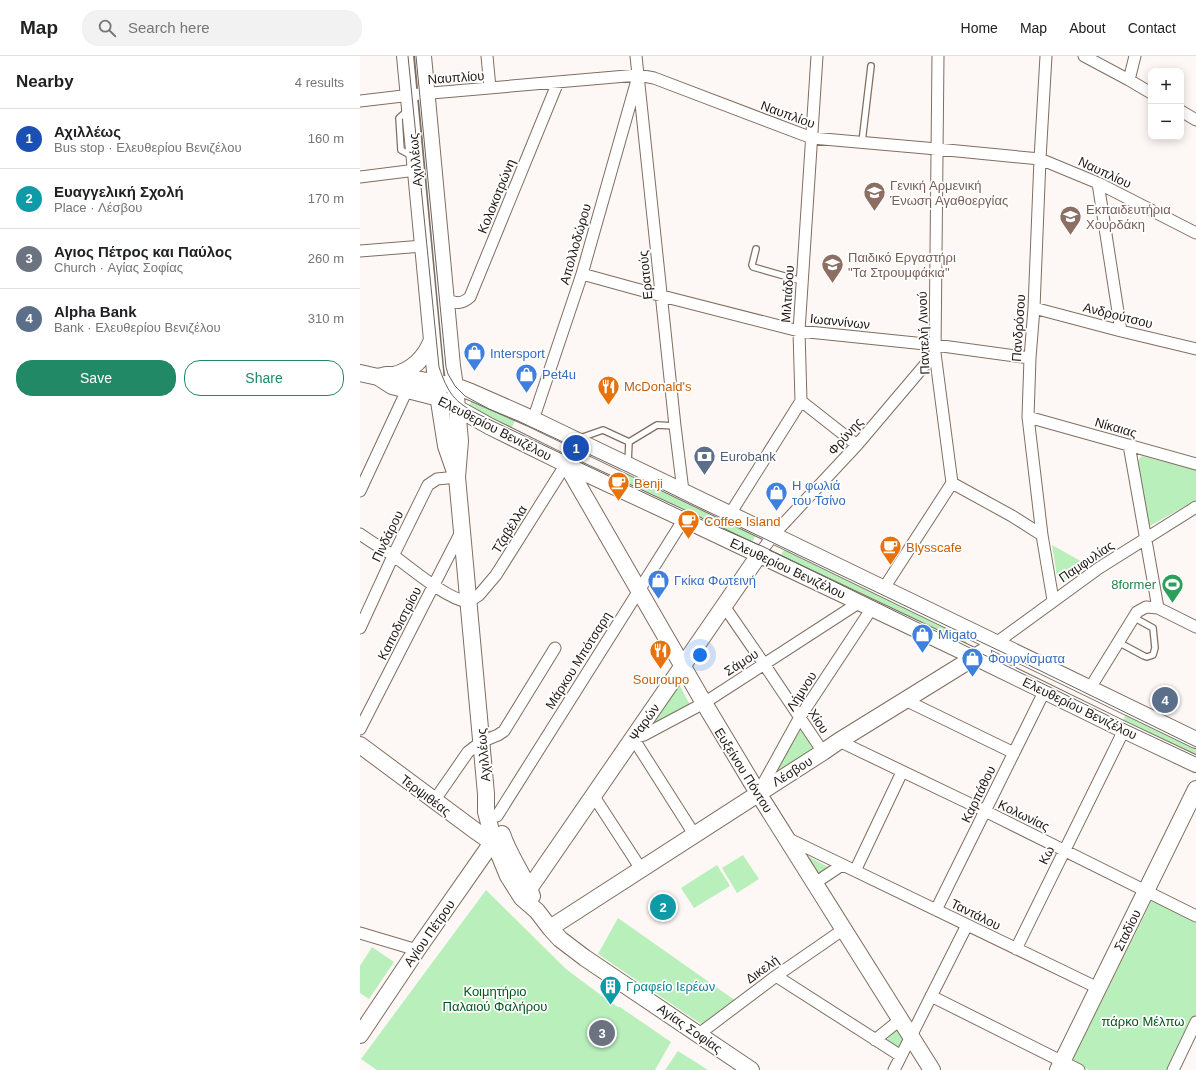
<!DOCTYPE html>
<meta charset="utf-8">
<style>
body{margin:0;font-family:Arial,sans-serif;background:#f2f2f2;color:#202124}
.controls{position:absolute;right:12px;top:12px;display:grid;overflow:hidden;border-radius:8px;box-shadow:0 2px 10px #0003}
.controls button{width:36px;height:36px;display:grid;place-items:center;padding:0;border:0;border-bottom:1px solid #e0e0e0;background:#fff;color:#202124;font:20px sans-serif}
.you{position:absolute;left:340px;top:599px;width:14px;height:14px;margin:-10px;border:3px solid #fff;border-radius:50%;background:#1a73e8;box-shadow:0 0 0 6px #1a73e833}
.badge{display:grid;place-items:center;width:26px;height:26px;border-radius:50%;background:#218965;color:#fff;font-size:13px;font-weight:700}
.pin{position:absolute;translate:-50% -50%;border:2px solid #fff;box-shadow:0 1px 4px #0006}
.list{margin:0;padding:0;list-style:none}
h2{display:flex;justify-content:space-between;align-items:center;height:52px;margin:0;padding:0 16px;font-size:17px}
h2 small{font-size:13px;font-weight:400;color:#757577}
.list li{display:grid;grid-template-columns:26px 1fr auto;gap:12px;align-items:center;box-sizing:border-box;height:60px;padding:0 16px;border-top:1px solid #e0e0e0}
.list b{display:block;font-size:15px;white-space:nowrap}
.list p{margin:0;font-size:13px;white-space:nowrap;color:#757577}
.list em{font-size:13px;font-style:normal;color:#757577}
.actions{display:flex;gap:8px;padding:12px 16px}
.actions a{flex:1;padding:9px 0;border:1px solid #218965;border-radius:16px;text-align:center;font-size:14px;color:#218965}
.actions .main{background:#218965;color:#fff}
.icon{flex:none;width:22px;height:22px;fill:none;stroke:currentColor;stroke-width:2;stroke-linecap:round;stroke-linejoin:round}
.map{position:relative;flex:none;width:836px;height:1014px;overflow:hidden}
header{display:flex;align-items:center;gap:24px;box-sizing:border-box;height:56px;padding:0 20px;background:#fff;border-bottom:1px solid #e0e0e0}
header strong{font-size:19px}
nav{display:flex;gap:22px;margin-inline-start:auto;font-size:14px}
.search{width:280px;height:36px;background:#f2f2f2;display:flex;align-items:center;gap:10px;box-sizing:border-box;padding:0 14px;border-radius:16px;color:#757577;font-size:15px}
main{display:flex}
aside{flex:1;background:#fff}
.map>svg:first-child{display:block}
.green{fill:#b8efbb}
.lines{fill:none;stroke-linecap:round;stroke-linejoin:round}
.lane-casing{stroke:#806e60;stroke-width:8}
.street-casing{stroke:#806e60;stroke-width:13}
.secondary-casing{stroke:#806e60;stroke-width:18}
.lane{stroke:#fff;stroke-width:5.5}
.street{stroke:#fff;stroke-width:11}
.secondary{stroke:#fff;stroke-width:16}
.tram{stroke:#6a635e;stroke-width:1}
.labels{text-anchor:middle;stroke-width:3.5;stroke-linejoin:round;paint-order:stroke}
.street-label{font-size:13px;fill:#1f1812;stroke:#fff}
.education-label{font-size:13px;fill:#785e54;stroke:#fff;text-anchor:start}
.shop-label{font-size:13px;fill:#366cbe;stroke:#fff;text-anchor:start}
.food-label{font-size:13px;fill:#c56008;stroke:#fff;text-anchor:start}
.service-label{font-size:13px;fill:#4e5e75;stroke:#fff;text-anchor:start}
.leisure-label{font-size:13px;fill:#27864d;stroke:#fff;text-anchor:end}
.culture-label{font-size:13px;fill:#0d838f;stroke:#fff;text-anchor:start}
.park-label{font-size:13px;fill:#005518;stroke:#fff}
</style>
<header>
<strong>Map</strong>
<div class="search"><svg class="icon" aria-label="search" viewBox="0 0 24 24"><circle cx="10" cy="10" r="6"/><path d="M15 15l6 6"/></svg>Search here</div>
<nav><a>Home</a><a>Map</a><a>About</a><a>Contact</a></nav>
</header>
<main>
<aside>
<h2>Nearby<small>4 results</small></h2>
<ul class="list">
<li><span class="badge" style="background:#1a4fb4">1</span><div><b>Αχιλλέως</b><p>Bus stop · Ελευθερίου Βενιζέλου</p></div><em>160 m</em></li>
<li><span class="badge" style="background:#0f9aa8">2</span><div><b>Ευαγγελική Σχολή</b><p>Place · Λέσβου</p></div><em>170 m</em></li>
<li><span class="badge" style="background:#6b7280">3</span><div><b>Αγιος Πέτρος και Παύλος</b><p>Church · Αγίας Σοφίας</p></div><em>260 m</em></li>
<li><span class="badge" style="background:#5c6f8a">4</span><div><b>Alpha Bank</b><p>Bank · Ελευθερίου Βενιζέλου</p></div><em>310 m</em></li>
</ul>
<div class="actions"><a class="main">Save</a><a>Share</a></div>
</aside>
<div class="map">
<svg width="836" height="1014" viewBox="0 0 836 1014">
<rect width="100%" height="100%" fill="#fdf8f5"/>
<path class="green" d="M63,53L88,310L78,311L53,54Z
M114,340L157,360L150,376L107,354Z
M782,400L836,414V444L788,471L775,407Z
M269,413L398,475L391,488L262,428Z
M428,489L606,575L607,593L418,502Z
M692,489L726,508L727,510L705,524L697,520Z
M318,626L331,651L288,671Z
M768,654L836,687V701L761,668Z
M442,672L453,694L410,721L412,715Z
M440,796L470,812L456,821Z
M383,799L399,823L377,837L362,812Z
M357,809L370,830L334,852L321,832Z
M126,834L206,913L246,943L258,951H260L311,986L295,1014H17L1,1003Z
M792,844L836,866V961L810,1014H729L712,1005Z
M258,862L376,945L344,970L238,898Z
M12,891L34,906L9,943L0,937V910Z
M538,970L545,985L541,992L526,985Z
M318,995L348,1014H305Z"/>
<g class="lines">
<defs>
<path id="lane" d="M47,55L39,62L41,94L52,100
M502,86L511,10
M396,193L392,209L393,211L442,225
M220,382L243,374L269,386L268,407
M269,386L297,369L315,370
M758,586L784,600L787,601L793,599L795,592L793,572L773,561"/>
<path id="street" d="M127,0L130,32
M276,0L315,370L323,435
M686,0L680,103L674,252L670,302L668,361L682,479L693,544
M724,0L769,24L791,37
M769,24L775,0
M0,45L60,38L278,19L294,22L452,82L577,93L680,103L738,127L836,177
M821,55L836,64
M0,121L56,114
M738,127L761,275
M0,195L63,190
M222,218L302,240L439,275L575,289L670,302
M86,244C96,247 101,249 110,241L198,26
M674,252L761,275L836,293
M441,345L497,389
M668,361L836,408
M173,364L222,218L277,24
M769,389L798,552
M592,427L652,460L682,479
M0,435L47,334
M370,458L441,345L439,275L457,0
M0,478C11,486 23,493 34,500C53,514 87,543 108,546L119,539L136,519L206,408
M399,499L413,479L497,389L575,297
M524,532L592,427L575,297L578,0
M364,550L404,608L463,696
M0,572L33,500L68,429L77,423L97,421
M636,587L739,512L836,451
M730,632L777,556L786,551L798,552L836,571
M545,644L654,697
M0,673L102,474
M479,685L625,755L836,860
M398,737L440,661L512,552
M233,739L281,813
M74,745L108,696L121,686L138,679L144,675L195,592
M137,760L324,463
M334,778L273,682L284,679L344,647L500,546
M427,782L738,932
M495,815L542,716
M455,827L482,809
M576,854L685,634
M0,877L57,894
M656,893L764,674
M416,920L541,1000
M571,940L719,1014
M339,978L416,920L484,873
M515,984L541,963
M534,1014L607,869
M813,1014L836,966"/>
<path id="secondary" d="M45,0L76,326L86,390L95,416
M63,0L92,310L95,330L100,385L97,421L126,738V756L134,786L148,820L162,842L177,855L190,872L200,883L225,902L391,1014
M0,317L18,321L26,319H34L95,330L111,336L170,362L413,479L836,684
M34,319C53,314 65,302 72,284
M18,321L32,330L79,342L129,370L206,408L324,463L615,601L764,674L836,708
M206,408L344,647L398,737L572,1014
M0,689L117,776L127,783L134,786
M142,778C149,800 164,819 172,840
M169,833L399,499
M190,872L463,696L479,685L623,596
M0,979L57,894L129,791L134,786L142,782
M698,1014L836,733"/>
</defs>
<use href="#lane" class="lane-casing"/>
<use href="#street" class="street-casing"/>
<use href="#secondary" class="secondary-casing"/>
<use href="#lane" class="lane"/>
<use href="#street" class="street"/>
<use href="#secondary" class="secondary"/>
<path class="tram" d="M48,0L79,311C88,337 94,346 118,358L331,459L404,491L757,664L836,701
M56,0L86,311L88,318L95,330L105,340L129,353L158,365L267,416L334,449L644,597L836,691"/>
</g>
<defs>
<symbol id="school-pin" viewBox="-11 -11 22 30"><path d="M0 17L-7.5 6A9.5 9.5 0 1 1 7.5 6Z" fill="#8d6e63" stroke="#fff"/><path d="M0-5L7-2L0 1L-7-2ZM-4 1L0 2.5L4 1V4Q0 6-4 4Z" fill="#fff"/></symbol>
<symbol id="shop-pin" viewBox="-11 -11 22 30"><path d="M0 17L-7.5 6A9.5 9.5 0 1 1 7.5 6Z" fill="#3f7fe0" stroke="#fff"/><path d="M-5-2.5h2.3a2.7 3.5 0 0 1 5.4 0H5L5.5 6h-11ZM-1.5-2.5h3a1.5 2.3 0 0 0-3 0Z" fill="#fff"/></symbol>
<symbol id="restaurant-pin" viewBox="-11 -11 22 30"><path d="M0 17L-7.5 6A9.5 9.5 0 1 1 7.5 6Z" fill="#e8710a" stroke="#fff"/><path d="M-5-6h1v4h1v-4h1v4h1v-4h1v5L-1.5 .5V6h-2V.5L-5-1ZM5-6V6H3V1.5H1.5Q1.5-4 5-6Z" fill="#fff"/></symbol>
<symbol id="bank-pin" viewBox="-11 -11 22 30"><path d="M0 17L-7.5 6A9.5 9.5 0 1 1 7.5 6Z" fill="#5c6f8a" stroke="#fff"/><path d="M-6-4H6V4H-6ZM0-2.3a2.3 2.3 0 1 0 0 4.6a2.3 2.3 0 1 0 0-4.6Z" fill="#fff"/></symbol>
<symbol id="cafe-pin" viewBox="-11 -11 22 30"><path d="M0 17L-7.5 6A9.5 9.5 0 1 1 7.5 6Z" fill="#e8710a" stroke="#fff"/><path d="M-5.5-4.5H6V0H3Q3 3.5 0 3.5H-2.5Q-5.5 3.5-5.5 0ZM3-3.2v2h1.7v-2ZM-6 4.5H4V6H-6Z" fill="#fff"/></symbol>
<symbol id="stadium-pin" viewBox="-11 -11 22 30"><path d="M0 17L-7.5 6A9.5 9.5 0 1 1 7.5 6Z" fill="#2e9e5b" stroke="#fff"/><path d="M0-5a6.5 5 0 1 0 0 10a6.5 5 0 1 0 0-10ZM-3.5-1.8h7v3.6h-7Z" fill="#fff"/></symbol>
<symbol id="building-pin" viewBox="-11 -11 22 30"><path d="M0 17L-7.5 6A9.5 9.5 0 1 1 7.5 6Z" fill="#0f9aa8" stroke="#fff"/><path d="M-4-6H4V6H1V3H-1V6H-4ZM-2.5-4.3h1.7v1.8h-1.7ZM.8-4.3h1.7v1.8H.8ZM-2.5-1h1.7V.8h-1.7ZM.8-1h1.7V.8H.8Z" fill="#fff"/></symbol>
</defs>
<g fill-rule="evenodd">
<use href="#school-pin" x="502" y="124" width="25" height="34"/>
<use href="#school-pin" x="698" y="148" width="25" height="34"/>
<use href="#school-pin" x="460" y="196" width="25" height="34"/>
<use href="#shop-pin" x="102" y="284" width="25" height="34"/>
<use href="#shop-pin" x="154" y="306" width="25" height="34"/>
<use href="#restaurant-pin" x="236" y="318" width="25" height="34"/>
<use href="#bank-pin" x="332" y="388" width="25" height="34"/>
<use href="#cafe-pin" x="246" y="414" width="25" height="34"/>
<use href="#shop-pin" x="404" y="424" width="25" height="34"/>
<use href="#cafe-pin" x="316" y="452" width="25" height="34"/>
<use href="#cafe-pin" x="518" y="478" width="25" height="34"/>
<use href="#shop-pin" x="286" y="512" width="25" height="34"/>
<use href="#stadium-pin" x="800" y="516" width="25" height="34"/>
<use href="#shop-pin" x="550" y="566" width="25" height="34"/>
<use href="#restaurant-pin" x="288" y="582" width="25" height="34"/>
<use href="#shop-pin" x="600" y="590" width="25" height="34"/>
<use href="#building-pin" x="238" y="918" width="25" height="34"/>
</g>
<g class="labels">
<g class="street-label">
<text transform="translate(96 21) rotate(-4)" y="5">Ναυπλίου</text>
<text transform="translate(428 58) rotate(20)" y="5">Ναυπλίου</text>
<text transform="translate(55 104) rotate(-95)" y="5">Αχιλλέως</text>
<text transform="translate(745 116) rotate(25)" y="5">Ναυπλίου</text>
<text transform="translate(136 140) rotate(-68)" y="5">Κολοκοτρώνη</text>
<text transform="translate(215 188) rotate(-74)" y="5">Απολλοδώρου</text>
<text transform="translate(285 219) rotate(-96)" y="5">Ερατούς</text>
<text transform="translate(427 238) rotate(-86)" y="5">Μιλτιάδου</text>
<text transform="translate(758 259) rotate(14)" y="5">Ανδρούτσου</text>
<text transform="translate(480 265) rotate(6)" y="5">Ιωαννίνων</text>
<text transform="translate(658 272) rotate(-86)" y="5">Πανδρόσου</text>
<text transform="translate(563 277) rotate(-92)" y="5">Παντελή Λινού</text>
<text transform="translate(756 371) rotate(16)" y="5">Νίκαιας</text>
<text transform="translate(135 372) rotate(27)" y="5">Ελευθερίου Βενιζέλου</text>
<text transform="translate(485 380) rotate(-48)" y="5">Φρύνης</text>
<text transform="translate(149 473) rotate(-58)" y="5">Τζαβέλλα</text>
<text transform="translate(27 480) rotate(-64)" y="5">Πινδάρου</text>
<text transform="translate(726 505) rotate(-34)" y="5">Παμφυλίας</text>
<text transform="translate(428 512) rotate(25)" y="5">Ελευθερίου Βενιζέλου</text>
<text transform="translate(39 567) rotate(-63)" y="5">Καποδιστρίου</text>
<text transform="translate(218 604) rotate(-58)" y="5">Μάρκου Μπότσαρη</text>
<text transform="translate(381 606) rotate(-33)" y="5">Σάμου</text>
<text transform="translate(441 635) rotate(-57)" y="5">Λήμνου</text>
<text transform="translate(720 652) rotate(26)" y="5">Ελευθερίου Βενιζέλου</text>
<text transform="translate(459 665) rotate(57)" y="5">Χίου</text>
<text transform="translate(284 666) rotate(-55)" y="5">Ψαρών</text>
<text transform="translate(123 699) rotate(-95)" y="5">Αχιλλέως</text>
<text transform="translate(384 714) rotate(58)" y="5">Ευξείνου Πόντου</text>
<text transform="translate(432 715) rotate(-32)" y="5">Λέσβου</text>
<text transform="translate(618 738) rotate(-64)" y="5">Καρπάθου</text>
<text transform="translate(66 739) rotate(37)" y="5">Τερψιθέας</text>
<text transform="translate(664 759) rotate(26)" y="5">Κολωνίας</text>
<text transform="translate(686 799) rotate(-64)" y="5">Κω</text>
<text transform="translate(616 858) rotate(26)" y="5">Ταντάλου</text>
<text transform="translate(767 874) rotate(-64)" y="5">Σταδίου</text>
<text transform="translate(69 877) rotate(-55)" y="5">Αγίου Πέτρου</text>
<text transform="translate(402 913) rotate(-36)" y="5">Δικελή</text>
<text transform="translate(330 972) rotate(35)" y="5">Αγίας Σοφίας</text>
</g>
<g class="education-label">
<text x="530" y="134">Γενική Αρμενική<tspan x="530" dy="15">Ένωση Αγαθοεργίας</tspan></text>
<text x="726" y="158">Εκπαιδευτήρια<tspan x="726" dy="15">Χουρδάκη</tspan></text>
<text x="488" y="206">Παιδικό Εργαστήρι<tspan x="488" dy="15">"Τα Στρουμφάκια"</tspan></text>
</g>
<g class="shop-label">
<text x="130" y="302">Intersport</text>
<text x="182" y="323">Pet4u</text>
<text x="432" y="434">Η φωλιά<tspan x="432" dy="15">του Τσίνο</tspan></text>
<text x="314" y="529">Γκίκα Φωτεινή</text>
<text x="578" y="583">Migato</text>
<text x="628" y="607">Φουρνίσματα</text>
</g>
<g class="food-label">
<text x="264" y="335">McDonald's</text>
<text x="274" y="432">Benji</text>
<text x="344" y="470">Coffee Island</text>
<text x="546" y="496">Blysscafe</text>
<text x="301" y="628" text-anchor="middle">Souroupo</text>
</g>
<g class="service-label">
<text x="360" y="405">Eurobank</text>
</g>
<g class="leisure-label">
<text x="796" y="533">8former</text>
</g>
<g class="culture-label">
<text x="266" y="935">Γραφείο Ιερέων</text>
</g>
<g class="park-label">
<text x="135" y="940">Κοιμητήριο<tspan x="135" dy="15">Παλαιού Φαλήρου</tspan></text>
<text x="783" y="970">πάρκο Μέλπω</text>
</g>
</g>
</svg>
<div class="controls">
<button>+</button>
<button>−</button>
</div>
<div class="you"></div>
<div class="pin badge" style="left:216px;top:392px;background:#1a4fb4">1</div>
<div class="pin badge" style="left:303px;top:851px;background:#0f9aa8">2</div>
<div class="pin badge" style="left:242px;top:977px;background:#6b7280">3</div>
<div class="pin badge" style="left:805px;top:644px;background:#5c6f8a">4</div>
</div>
</main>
